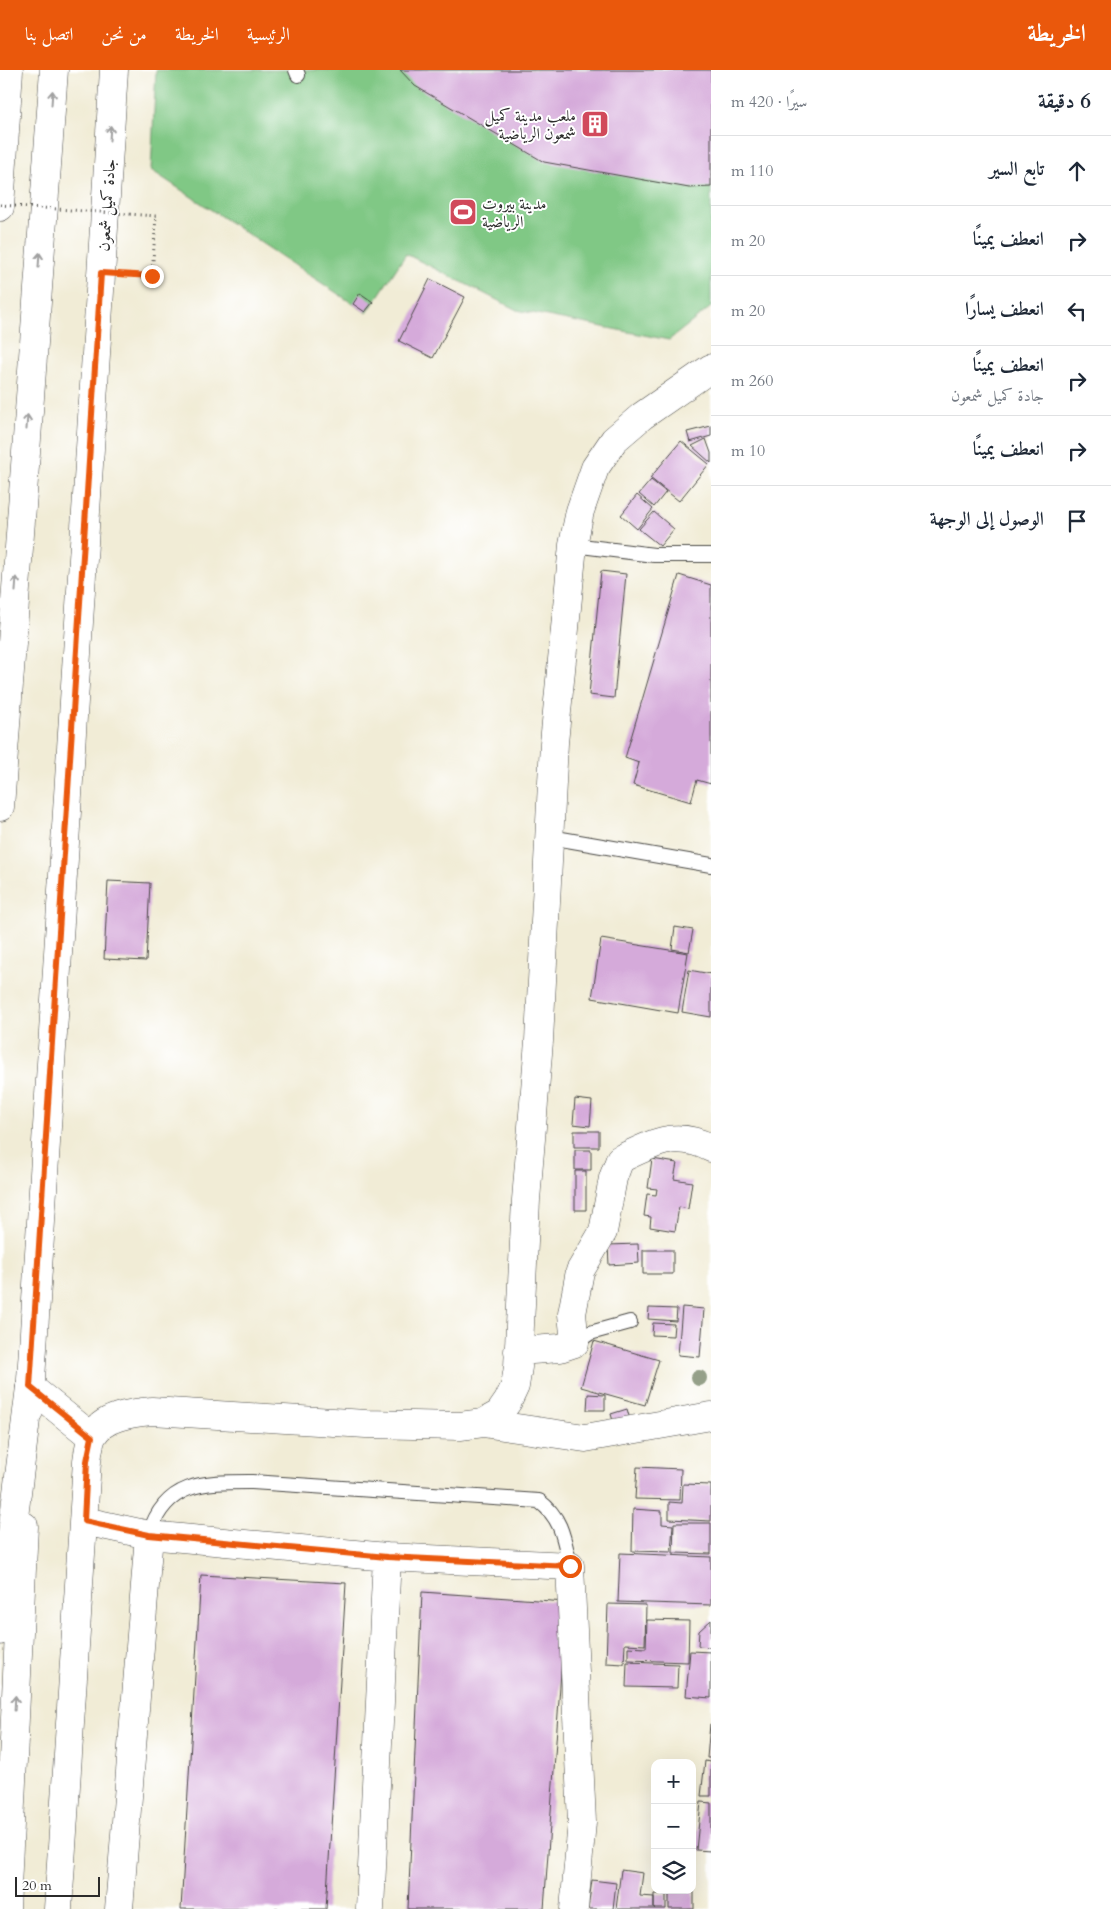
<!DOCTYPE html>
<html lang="ar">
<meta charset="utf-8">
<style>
body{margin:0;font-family:Cardo,Amiri,serif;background:#f2f2f3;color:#1f2937;direction:rtl}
.controls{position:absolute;right:15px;bottom:15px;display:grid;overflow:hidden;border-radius:10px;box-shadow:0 5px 20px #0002}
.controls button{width:45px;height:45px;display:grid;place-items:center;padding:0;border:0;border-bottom:1px solid #e0e1e3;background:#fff;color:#1f2937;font:25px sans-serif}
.scale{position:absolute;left:15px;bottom:12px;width:85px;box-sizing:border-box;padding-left:5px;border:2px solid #2b2b2b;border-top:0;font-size:14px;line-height:18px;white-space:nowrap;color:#2b2b2b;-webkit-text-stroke:4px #fff;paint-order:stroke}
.stop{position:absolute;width:15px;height:15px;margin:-11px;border:4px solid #ea580c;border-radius:50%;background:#fff}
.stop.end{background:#ea580c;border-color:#fff;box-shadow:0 1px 5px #0008}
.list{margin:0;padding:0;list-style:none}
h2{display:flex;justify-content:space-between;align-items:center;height:65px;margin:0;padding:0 20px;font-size:21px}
h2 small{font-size:16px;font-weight:400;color:#747a83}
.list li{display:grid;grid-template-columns:32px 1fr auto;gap:15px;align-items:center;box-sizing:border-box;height:70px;padding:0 20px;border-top:1px solid #e0e1e3}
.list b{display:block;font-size:19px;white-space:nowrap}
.list p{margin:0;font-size:16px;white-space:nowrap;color:#747a83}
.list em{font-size:16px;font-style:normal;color:#747a83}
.icon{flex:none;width:28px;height:28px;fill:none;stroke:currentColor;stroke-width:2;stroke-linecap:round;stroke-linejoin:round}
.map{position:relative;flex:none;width:711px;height:1839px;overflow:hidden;direction:ltr}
header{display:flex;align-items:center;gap:30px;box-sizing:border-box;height:70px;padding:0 25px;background:#ea580c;color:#fff}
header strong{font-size:24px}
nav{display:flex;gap:28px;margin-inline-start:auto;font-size:18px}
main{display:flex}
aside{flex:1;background:#fff}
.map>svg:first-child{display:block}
.green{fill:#80c885;stroke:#567a58}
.building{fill:#d5aada}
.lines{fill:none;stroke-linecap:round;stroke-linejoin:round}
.service-casing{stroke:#494845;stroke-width:16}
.minor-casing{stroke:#494845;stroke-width:29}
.secondary-casing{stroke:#494845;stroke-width:29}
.motorway-casing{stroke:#494845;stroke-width:29}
.path{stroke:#494845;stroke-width:3;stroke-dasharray:1 4;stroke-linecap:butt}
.service{stroke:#fff;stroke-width:14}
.minor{stroke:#fff;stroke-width:28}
.secondary{stroke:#fff;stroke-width:28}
.motorway{stroke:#fff;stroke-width:28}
.path-bridge{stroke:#494845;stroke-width:3;stroke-dasharray:1 4;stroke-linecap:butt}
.tree{fill:#95a089}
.oneway{stroke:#a0a0a0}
.route{stroke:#ea580c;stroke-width:6}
.labels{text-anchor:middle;stroke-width:4;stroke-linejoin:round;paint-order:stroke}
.poi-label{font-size:16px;fill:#2b2b2b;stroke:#fff;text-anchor:end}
.street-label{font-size:16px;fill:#2b2b2b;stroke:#fff}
</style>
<header>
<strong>الخريطة</strong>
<nav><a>الرئيسية</a><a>الخريطة</a><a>من نحن</a><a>اتصل بنا</a></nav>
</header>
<main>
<aside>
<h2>6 دقيقة<small>سيرًا · 420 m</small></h2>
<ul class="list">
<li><svg class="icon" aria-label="ahead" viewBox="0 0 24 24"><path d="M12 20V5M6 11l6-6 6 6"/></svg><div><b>تابع السير</b></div><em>110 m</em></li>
<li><svg class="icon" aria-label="right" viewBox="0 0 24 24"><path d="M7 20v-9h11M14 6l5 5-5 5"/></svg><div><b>انعطف يمينًا</b></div><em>20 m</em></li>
<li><svg class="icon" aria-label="left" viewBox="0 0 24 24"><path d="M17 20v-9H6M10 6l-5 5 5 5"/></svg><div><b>انعطف يسارًا</b></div><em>20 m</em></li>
<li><svg class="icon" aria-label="right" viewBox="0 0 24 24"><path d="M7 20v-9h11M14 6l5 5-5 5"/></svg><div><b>انعطف يمينًا</b><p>جادة كميل شمعون</p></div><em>260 m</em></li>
<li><svg class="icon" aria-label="right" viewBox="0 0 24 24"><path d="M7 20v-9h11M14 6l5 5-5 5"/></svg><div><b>انعطف يمينًا</b></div><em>10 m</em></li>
<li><svg class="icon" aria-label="arrive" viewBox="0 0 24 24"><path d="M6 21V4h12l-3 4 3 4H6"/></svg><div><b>الوصول إلى الوجهة</b></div></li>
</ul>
</aside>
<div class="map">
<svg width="711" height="1839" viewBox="0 0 711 1839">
<rect width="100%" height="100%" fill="#fff"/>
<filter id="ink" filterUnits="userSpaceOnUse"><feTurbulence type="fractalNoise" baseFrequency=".02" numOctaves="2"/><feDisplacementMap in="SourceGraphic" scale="10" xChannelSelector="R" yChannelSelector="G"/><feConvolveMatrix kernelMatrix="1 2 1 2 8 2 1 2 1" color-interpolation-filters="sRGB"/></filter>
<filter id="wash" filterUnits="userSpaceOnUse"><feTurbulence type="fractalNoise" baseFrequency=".0096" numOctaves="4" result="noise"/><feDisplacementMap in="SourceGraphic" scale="20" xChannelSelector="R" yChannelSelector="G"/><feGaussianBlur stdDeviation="1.12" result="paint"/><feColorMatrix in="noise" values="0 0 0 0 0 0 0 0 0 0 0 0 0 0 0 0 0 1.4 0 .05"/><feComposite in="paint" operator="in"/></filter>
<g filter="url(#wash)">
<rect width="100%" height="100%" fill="#f1ecd6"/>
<path class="green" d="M156,0H711V237L669,270L517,240L406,184L367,243L151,100Z"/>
<g id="blocks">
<path class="building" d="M400,0H711V117L689,118L544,92L415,16Z
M430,209L465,227L433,288L399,271Z
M360,223L373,232L365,242L353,234Z
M711,356V366L690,372L687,362Z
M706,369L711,383V393L692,376Z
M681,371L709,394L679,431L650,408Z
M651,410L666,422L654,437L639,424Z
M637,425L653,439L637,459L621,445Z
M654,442L674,459L660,476L639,459Z
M601,501L626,504L614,628L589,625Z
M679,505L711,515V714L697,710L691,732L633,715L639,693L625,688Z
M108,811L150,813L146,891L104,889Z
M675,857L693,860L689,882L672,879Z
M601,869L688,883L678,943L592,928Z
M689,900L711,904V947L682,942Z
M575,1029L592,1031L590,1056L573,1054Z
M574,1061H599V1077H574Z
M575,1080H591V1100H575Z
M652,1089L677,1093L674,1109L692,1112L688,1139L679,1137L675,1161L650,1157L651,1147L644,1146L647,1124L656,1125L657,1119L648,1118Z
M575,1101H586V1140H575Z
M638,1174L639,1193L609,1195L608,1175Z
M643,1180H673V1204H643Z
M682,1237L704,1239L700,1287L678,1285Z
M649,1238L677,1239L676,1251L648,1249Z
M653,1253L674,1254L673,1266L652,1265Z
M594,1271L659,1290L645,1335L581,1317Z
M588,1324L605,1325V1340H587Z
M627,1339L631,1353L615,1358L611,1344Z
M637,1397L681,1399L680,1430L635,1429Z
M683,1414L711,1415V1451L669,1449V1432L682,1433Z
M633,1439L662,1441V1454L673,1455L671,1482L632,1481Z
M674,1453H711V1484L673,1483Z
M620,1483L711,1487V1535L618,1532Z
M201,1505L346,1513L326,1839H181Z
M422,1522L566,1532L544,1839H408Z
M608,1534L646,1535L645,1575L625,1574L624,1594L606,1593Z
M647,1550L689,1551L688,1592L628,1590V1577L646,1578Z
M711,1550V1577L698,1576L699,1561Z
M690,1581L711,1582V1628L686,1626Z
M627,1592L678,1594L677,1618L626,1617Z
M710,1654H711V1688H707Z
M705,1691L711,1692V1726H701Z
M701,1732L711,1733V1781L696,1780Z
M621,1800L643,1803L640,1826L654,1827V1839H616Z
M592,1810L616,1813L613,1839H588Z
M669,1820H694V1839H669Z
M654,1824H666V1839H654Z"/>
</g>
</g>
<g filter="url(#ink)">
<use href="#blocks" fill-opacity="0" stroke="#494845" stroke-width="1"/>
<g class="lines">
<defs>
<path id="service" d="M296,0L298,5
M573,475L654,485H711
M550,767L711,795
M575,1273L590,1263L630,1252
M149,1465C165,1411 205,1412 252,1412L539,1431C562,1448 564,1469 570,1496"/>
<path id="minor" d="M518,1281L560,1278L575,1273L572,1244L580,1201L603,1162L613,1108L620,1089C654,1073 675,1060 711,1078
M30,1317L92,1367
M483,1353L585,1368L711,1346
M84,1451L149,1465L387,1487L570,1496L582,1752L574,1839
M58,1839L87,1391C88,1384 89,1374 92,1367C102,1346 132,1343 152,1341L366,1354L460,1356L483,1353L499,1344L508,1331L515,1316L518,1297L526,1130L539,971L554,673L573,475L580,441L595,398L614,370L642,346L711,298
M119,1839L149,1465
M370,1839L387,1487"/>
<path id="secondary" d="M29,1341L114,0
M6,1839L24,1456"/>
<path id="motorway" d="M0,137L9,0
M0,737L54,0
M0,1561L30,1317"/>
</defs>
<use href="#service" class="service-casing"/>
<use href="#minor" class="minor-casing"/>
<use href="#secondary" class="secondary-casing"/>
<use href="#motorway" class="motorway-casing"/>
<path class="path" d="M128,205L152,206L156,146"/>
<use href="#service" class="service"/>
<use href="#minor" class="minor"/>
<use href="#secondary" class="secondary"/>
<use href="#motorway" class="motorway"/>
<path class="path-bridge" d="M0,135L156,146"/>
</g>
<circle class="tree" cx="699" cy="1308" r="8"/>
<defs><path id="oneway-shaft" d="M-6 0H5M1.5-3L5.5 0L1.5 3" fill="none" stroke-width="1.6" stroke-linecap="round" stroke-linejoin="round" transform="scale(1.25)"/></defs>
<g class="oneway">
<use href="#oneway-shaft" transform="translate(52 28) rotate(-86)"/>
<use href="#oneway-shaft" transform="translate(110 63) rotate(-86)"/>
<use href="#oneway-shaft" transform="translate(39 190) rotate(-86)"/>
<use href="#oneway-shaft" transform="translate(27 352) rotate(-86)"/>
<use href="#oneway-shaft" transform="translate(16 514) rotate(-86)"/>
<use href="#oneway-shaft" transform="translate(15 1633) rotate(-87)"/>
</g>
</g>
<g class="lines" filter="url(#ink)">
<path class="route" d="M152,206L101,203L30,1317L92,1367L87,1391L84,1451L149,1465L387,1487L570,1496"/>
</g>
<defs>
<symbol id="building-square" viewBox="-11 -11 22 22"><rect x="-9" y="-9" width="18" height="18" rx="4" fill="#d1495b" stroke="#fff"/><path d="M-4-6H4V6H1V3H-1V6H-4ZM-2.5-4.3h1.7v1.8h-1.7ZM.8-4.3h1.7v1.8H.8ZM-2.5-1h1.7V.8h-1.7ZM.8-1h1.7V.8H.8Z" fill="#fff"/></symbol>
<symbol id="stadium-square" viewBox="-11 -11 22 22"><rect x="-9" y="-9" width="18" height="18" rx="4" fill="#d1495b" stroke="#fff"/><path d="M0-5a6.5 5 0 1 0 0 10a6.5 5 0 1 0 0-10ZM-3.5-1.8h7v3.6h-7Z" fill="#fff"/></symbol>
</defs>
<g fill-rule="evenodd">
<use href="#building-square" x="579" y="38" width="32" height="32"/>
<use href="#stadium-square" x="447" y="126" width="32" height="32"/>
</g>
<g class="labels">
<g class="poi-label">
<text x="576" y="51">ملعب مدينة كميل<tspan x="576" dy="18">شمعون الرياضية</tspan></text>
<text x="482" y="139" text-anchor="start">مدينة بيروت<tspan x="482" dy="18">الرياضية</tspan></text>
</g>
<g class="street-label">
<text transform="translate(106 135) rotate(-86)" y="6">جادة كميل شمعون</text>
</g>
</g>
</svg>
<div class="controls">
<button>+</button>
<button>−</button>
<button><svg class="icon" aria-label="layers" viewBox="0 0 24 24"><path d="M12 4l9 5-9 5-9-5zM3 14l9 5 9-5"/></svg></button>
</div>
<div class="scale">20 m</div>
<div class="stop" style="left:570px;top:1496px"></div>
<div class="stop end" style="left:152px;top:206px"></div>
</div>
</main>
